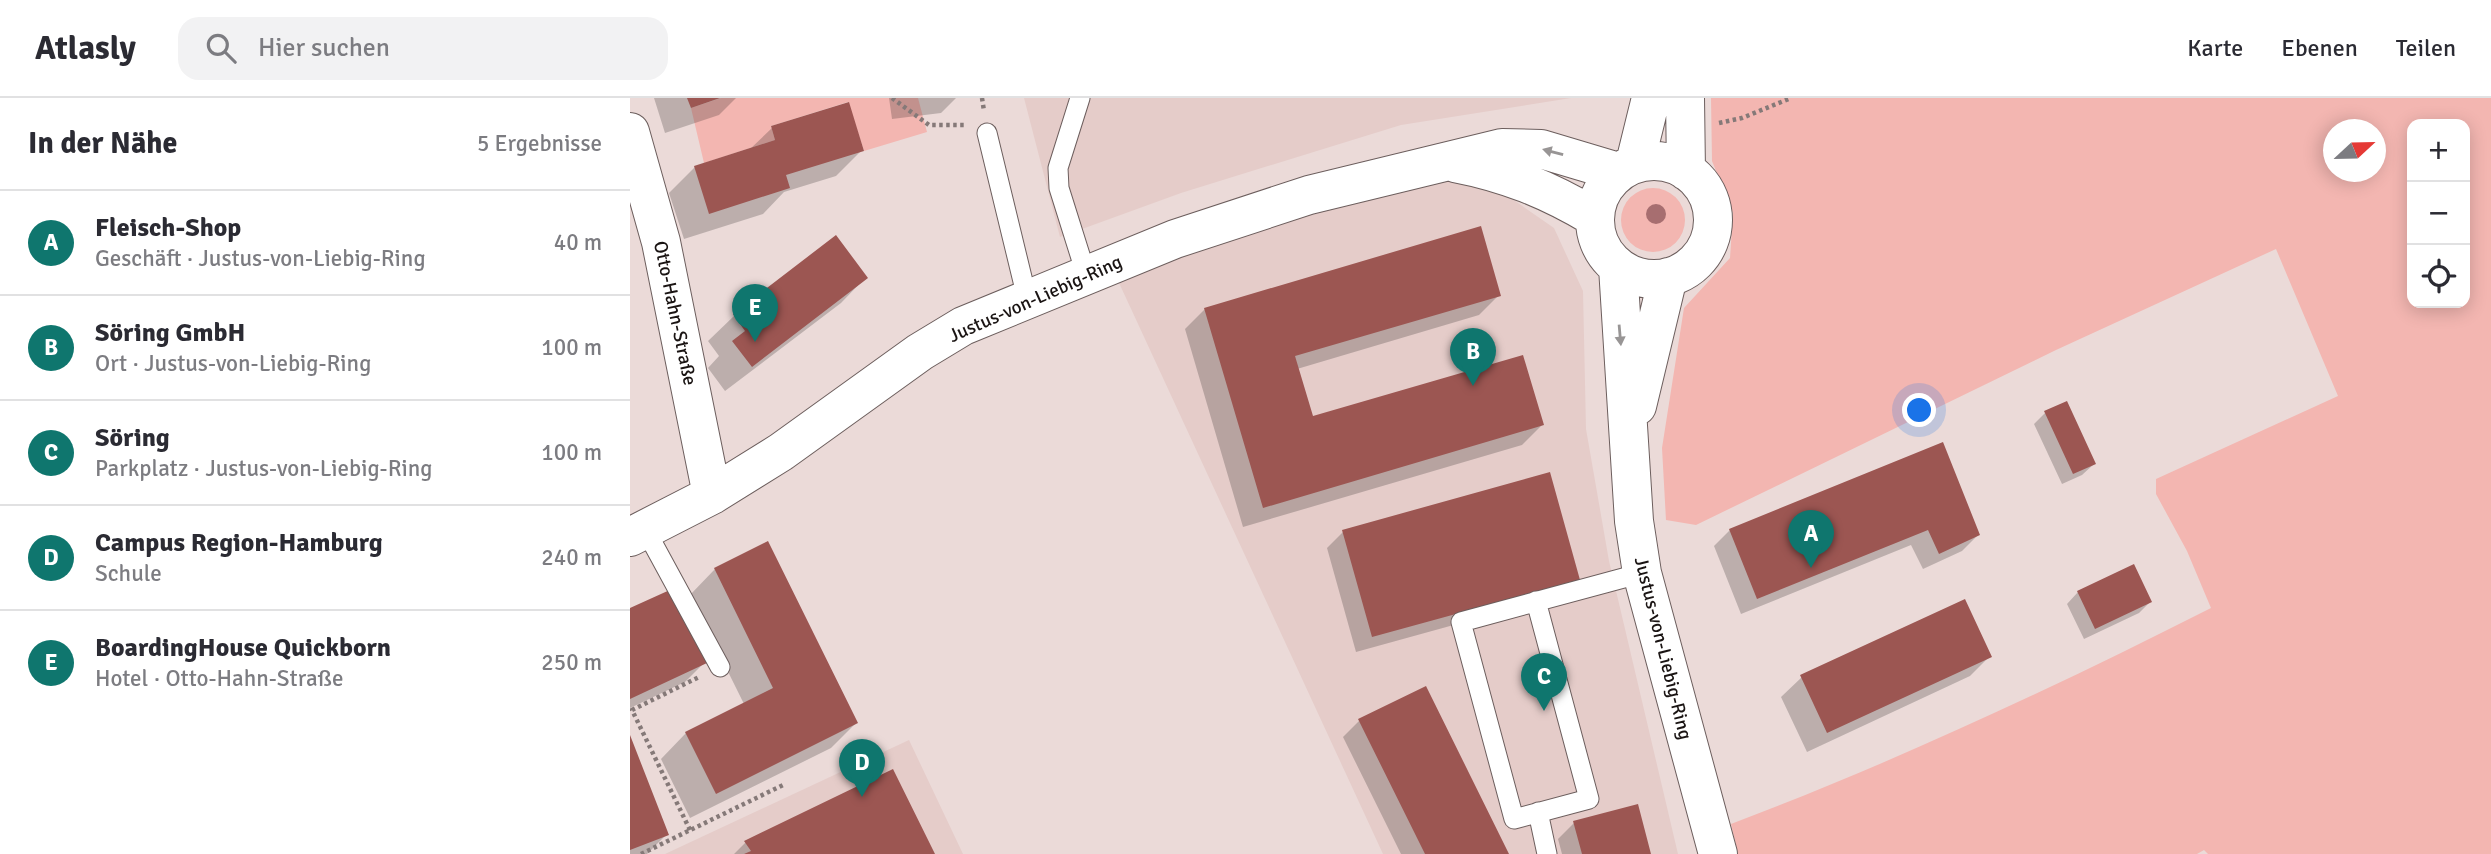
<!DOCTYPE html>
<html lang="de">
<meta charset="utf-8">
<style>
body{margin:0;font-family:Signika,sans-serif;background:#f2f2f3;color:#2b2b33}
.controls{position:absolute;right:21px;top:21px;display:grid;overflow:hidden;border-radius:14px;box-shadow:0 4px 18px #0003}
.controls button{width:63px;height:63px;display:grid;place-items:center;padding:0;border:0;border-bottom:2px solid #e1e1e2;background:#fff;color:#2b2b33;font:35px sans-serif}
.compass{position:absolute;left:1693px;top:21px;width:63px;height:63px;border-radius:50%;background:#fff;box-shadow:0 4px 18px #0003;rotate:68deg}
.you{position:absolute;left:1290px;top:313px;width:24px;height:24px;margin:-18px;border:5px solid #fff;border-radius:50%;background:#1a73e8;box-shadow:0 0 0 10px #1a73e833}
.badge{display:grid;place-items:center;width:46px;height:46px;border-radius:50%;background:#0f766e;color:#fff;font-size:23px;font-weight:700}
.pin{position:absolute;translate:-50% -58px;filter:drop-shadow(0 2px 4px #0008)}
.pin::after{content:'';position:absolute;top:37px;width:24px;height:21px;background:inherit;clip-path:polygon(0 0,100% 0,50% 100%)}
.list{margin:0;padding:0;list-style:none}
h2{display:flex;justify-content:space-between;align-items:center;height:91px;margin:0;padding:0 28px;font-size:30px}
h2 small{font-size:23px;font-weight:400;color:#7c7c81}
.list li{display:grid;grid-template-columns:46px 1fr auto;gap:21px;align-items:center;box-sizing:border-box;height:105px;padding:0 28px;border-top:2px solid #e1e1e2}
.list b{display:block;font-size:26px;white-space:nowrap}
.list p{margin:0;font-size:23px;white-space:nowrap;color:#7c7c81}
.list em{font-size:23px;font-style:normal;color:#7c7c81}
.icon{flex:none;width:38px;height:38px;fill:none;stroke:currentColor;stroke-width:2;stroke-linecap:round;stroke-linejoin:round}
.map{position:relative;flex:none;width:1861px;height:756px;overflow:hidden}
header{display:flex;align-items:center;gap:42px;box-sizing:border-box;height:98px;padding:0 35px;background:#fff;border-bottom:2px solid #e1e1e2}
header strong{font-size:33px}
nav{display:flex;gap:38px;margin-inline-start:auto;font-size:24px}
.search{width:490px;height:63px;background:#f2f2f3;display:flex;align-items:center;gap:18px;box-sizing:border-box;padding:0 24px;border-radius:21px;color:#7c7c81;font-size:26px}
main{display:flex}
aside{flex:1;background:#fff}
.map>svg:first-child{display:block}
.built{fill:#e5ccc9}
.green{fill:#f3b6b1;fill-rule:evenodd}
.shadow{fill:#0003}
.building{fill:#9c5652}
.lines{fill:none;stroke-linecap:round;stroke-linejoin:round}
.lane-casing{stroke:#6c5e5d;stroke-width:21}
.street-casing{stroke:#6c5e5d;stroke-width:40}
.path{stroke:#857978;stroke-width:4.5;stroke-dasharray:3.5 3.5;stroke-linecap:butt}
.lane{stroke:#fff;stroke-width:19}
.street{stroke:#fff;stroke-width:38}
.tree{fill:#a76e70}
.oneway{fill:#989595}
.labels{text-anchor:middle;stroke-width:7;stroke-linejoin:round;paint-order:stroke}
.street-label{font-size:19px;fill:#1a1413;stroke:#fff}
</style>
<header>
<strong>Atlasly</strong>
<div class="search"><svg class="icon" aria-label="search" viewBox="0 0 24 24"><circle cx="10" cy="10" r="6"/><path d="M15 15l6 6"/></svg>Hier suchen</div>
<nav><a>Karte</a><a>Ebenen</a><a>Teilen</a></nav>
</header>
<main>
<aside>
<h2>In der Nähe<small>5 Ergebnisse</small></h2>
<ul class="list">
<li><span class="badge">A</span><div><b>Fleisch-Shop</b><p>Geschäft · Justus-von-Liebig-Ring</p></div><em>40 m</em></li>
<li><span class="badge">B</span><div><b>Söring GmbH</b><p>Ort · Justus-von-Liebig-Ring</p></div><em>100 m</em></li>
<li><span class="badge">C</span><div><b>Söring</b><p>Parkplatz · Justus-von-Liebig-Ring</p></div><em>100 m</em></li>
<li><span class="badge">D</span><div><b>Campus Region-Hamburg</b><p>Schule</p></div><em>240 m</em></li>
<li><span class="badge">E</span><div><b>BoardingHouse Quickborn</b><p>Hotel · Otto-Hahn-Straße</p></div><em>250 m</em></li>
</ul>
</aside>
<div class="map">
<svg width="1861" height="756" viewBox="0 0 1861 756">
<rect width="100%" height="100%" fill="#ebdad8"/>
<path class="built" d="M394,0H941L771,27L551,95L430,139Z
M806,75L875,96L924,130L953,193L956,331L979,463L1048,756H753L484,174Z
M279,642L333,756H35Z"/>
<path class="green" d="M91,0H288L297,34L234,53L218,4L141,28L145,42L74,65L61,10Z
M1081,0H1861V756H1578L1574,752L1567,756H1108L1101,726C1265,664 1425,589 1581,510L1557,453L1526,396V381L1708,298L1646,151L1426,252L1066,427L1036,422L1032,350L1054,210L1100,160L1103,115L1082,63ZM1782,26H1835V205H1782ZM1703,32H1745V74H1703Z
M991 122a32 32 0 1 1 64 0a32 32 0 1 1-64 0Z"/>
<path class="shadow" d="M24,0H106L89,17L35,35Z
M259,0H326L311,15L262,21Z
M142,30L232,52L206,78L154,94L133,116L54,141L39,95L65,69L119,52Z
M206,140L236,179L211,205L95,293L78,270L89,258L78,243L104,218Z
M869,197L849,217L667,271L682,320L912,327L892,347L613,429L555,231L575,211Z
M1415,315L1464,366L1452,377L1432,386L1404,326Z
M1312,346L1348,437L1332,453L1293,471L1281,447L1111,516L1084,448L1100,432Z
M713,434L932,497L726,554L697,450Z
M85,471L226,625L201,650L60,720L31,661L56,635L114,606L60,497Z
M1448,494L1520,504L1509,515L1454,541L1437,506Z
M0,512L75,564L55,584L0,610Z
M1360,558L1340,578L1177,654L1151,599L1172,579Z
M729,623L877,756H771L713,639Z
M0,641L37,736L17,756H0Z
M262,673L303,756H104L115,745Z
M944,725L1019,756H932L928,741Z"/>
<path class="building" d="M57,0H90L61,10Z
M219,4L234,53L156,77L160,90L79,116L64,68L145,42L141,28Z
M851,128L871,198L665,258L683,318L893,257L914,327L633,410L574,210Z
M206,137L238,180L122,269L102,243L115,233L103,216Z
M1437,303L1466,366L1443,376L1414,313Z
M1313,344L1350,437L1309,456L1298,432L1127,501L1099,431Z
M920,374L950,482L742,539L712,432Z
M138,443L228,625L86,696L55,634L143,590L84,470Z
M1504,466L1522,504L1465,531L1447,493Z
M42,491L77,565L0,601V510Z
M1335,501L1362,559L1197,635L1170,577Z
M796,588L879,756H795L728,621Z
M0,637L39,737L0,752Z
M263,671L305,756H114L121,753L114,743Z
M1008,706L1021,756H952L943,723Z"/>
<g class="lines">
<defs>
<path id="lane" d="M450,0L428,70L429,90L456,176
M357,35L397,200
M15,431L90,569
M906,503L959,701L884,721L831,524L1012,475
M908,714L917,756"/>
<path id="street" d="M1055,0L1056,73
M0,34L31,144L82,397
M965 122a59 59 0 1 1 118 0a59 59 0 1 1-118 0Z
M825,65C877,75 919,92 964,119
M1005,65L1021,0
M988,169L1004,423L1012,475L1088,756
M1007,308L1038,179
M0,439L82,397L151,354L290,254L333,228L545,141L679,97L872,50L911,51L988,74"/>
</defs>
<use href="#lane" class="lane-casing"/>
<use href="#street" class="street-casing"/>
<path class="path" d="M262,0L299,27H334
M352,0L354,13
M1089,25L1112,20L1161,0
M60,732L2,612L69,579
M11,756L153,687"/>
<use href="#lane" class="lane"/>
<use href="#street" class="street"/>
</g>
<circle class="tree" cx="1026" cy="116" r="10"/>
<defs><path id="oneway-solid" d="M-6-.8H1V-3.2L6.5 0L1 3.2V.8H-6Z" transform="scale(1.75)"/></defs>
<g class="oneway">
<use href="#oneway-solid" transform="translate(923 54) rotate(-165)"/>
<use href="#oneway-solid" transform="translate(990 237) rotate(85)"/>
</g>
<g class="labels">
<g class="street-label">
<text transform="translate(405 200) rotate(-24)" y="7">Justus-von-Liebig-Ring</text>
<text transform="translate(46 215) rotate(78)" y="7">Otto-Hahn-Straße</text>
<text transform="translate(1034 550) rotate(76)" y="7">Justus-von-Liebig-Ring</text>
</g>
</g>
</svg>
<div class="controls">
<button>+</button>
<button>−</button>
<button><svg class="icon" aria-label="locate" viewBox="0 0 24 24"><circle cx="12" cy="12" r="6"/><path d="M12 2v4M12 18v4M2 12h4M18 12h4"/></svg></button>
</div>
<svg class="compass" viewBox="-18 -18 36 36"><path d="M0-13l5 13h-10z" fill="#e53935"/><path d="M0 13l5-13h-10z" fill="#7c7c81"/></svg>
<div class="you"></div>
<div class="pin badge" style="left:1181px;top:470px">A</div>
<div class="pin badge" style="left:843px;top:288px">B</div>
<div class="pin badge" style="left:914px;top:613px">C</div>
<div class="pin badge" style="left:232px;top:699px">D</div>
<div class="pin badge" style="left:125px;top:244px">E</div>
</div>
</main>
